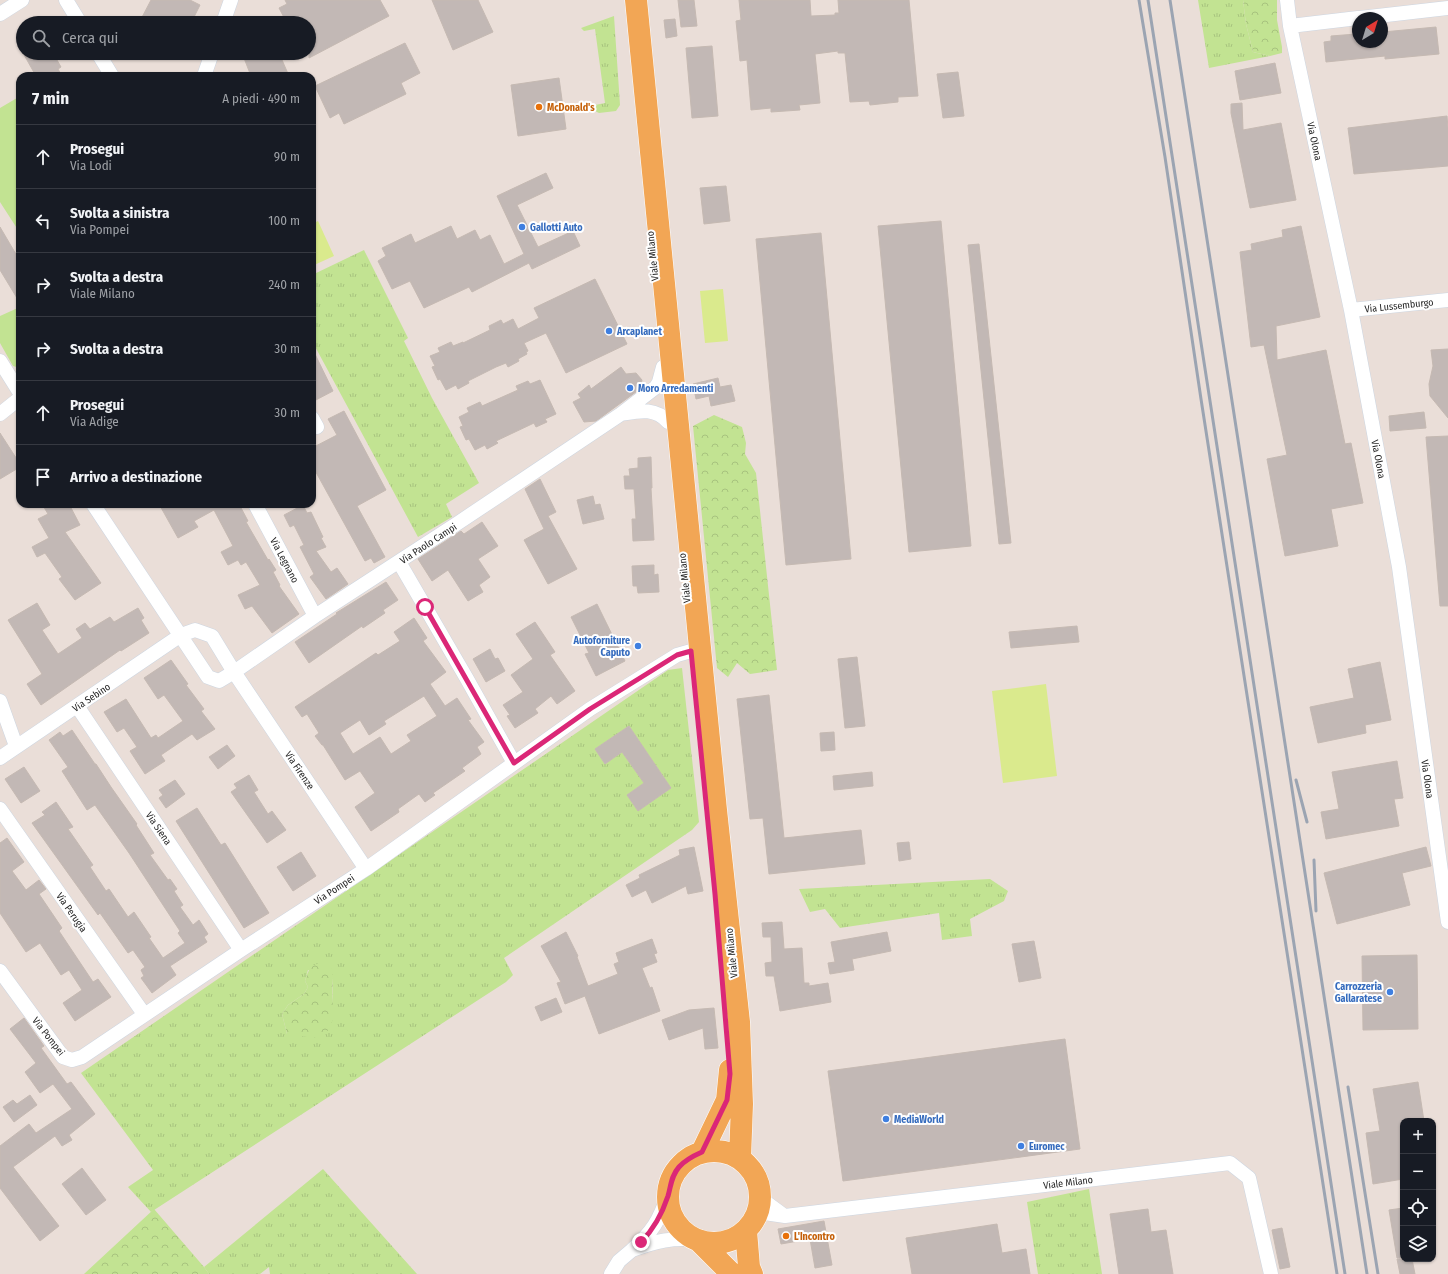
<!DOCTYPE html>
<html lang="it">
<meta charset="utf-8">
<style>
body{margin:0;font-family:"Fira Sans Condensed",sans-serif;background:#242831;color:#f1f3f6}
.controls{position:absolute;right:12px;bottom:12px;display:grid;overflow:hidden;border-radius:8px;box-shadow:0 1px 3px #0004}
.controls button{width:36px;height:36px;display:grid;place-items:center;padding:0;border:0;border-bottom:1px solid #363941;background:#171b24;color:#f1f3f6;font:20px sans-serif}
.compass{position:absolute;left:1352px;top:12px;width:36px;height:36px;border-radius:50%;background:#171b24;box-shadow:0 1px 3px #0004;rotate:38deg}
.stop{position:absolute;width:12px;height:12px;margin:-9px;border:3px solid #db2777;border-radius:50%;background:#fff}
.stop.end{background:#db2777;border-color:#fff;box-shadow:0 1px 4px #0008}
.list{margin:0;padding:0;list-style:none}
h2{display:flex;justify-content:space-between;align-items:center;height:52px;margin:0;padding:0 16px;font-size:17px}
h2 small{font-size:13px;font-weight:400;color:#9ea1a6}
.list li{display:grid;grid-template-columns:26px 1fr auto;gap:12px;align-items:center;box-sizing:border-box;height:64px;padding:0 16px;border-top:1px solid #363941}
.list b{display:block;font-size:15px;white-space:nowrap}
.list p{margin:0;font-size:13px;white-space:nowrap;color:#9ea1a6}
.list em{font-size:13px;font-style:normal;color:#9ea1a6}
.icon{flex:none;width:22px;height:22px;fill:none;stroke:currentColor;stroke-width:2;stroke-linecap:round;stroke-linejoin:round}
.map{position:relative;flex:none;width:1448px;height:1274px;overflow:hidden}
.search{position:absolute;background:#171b24;box-shadow:0 1px 3px #0004;left:16px;top:16px;width:300px;height:44px;display:flex;align-items:center;gap:10px;box-sizing:border-box;padding:0 14px;border-radius:22px;color:#9ea1a6;font-size:15px}
.panel{position:absolute;background:#171b24;box-shadow:0 1px 3px #0004;left:16px;top:72px;width:300px;height:436px;border-radius:12px}
.map>svg:first-child{display:block}
.grass{fill:url(#grass-tufts);fill-rule:evenodd}
.forest{fill:url(#forest-crowns)}
.park{fill:#c2e392}
.pitch{fill:#daea8d}
.building{fill:#c2b8b5;stroke:#c5b9b2;fill-rule:evenodd}
.lines{fill:none;stroke-linecap:round;stroke-linejoin:round}
.minor-casing{stroke:#cdd6e1;stroke-width:15}
.primary-casing{stroke:#fff;stroke-width:23}
.minor{stroke:#fff;stroke-width:14}
.primary{stroke:#f2a655;stroke-width:22}
.rail{stroke:#9ba4b2;stroke-width:3}
.route{stroke:#db2777;stroke-width:5}
.food-dot{fill:#e8710a;stroke:#fff;stroke-width:1.5}
.shop-dot{fill:#3f7fe0;stroke:#fff;stroke-width:1.5}
.labels{text-anchor:middle;stroke-width:4;stroke-linejoin:round;paint-order:stroke}
.food-label{font-size:10px;font-weight:bold;fill:#c56008;stroke:#fff;text-anchor:start}
.street-label{font-size:10px;fill:#272727;stroke:#fff}
.shop-label{font-size:10px;font-weight:bold;fill:#366cbe;stroke:#fff;text-anchor:start}
</style>
<div class="map">
<svg width="1448" height="1274" viewBox="0 0 1448 1274">
<defs>
<pattern id="grass-tufts" width="24" height="20" patternUnits="userSpaceOnUse"><rect width="24" height="20" fill="#c2e392"/><path d="M3 7l-1-3M5 7V3M7 7l1-3M15 17l-1-3M17 17v-4M19 17l1-3" fill="none" stroke="#a7c37e"/></pattern>
<pattern id="forest-crowns" width="20" height="18" patternUnits="userSpaceOnUse"><rect width="20" height="18" fill="#c2e392"/><path d="M2 6a3 3 0 1 1 6 0M12 15a3 3 0 1 1 6 0" fill="none" stroke="#a7c37e"/></pattern>
</defs>
<rect width="100%" height="100%" fill="#eaded8"/>
<path class="grass" d="M1198,0H1243L1246,24L1253,52L1270,56L1209,68Z
M614,16L620,105L616,111L599,113L595,111V105L605,103L595,29L584,31L581,28Z
M364,250L408,338L404,341L432,398L479,483L446,504L452,517L418,537L312,341V275Z
M682,668L699,822L692,830L504,958L513,975L506,982L151,1212L128,1187L153,1170L81,1073L668,670ZM629,726L671,788L638,811L627,795L644,783L622,752L605,764L595,749ZM308,970L333,978L332,1005L291,1034H287L282,1014L288,1005L304,994L308,987L305,981Z
M990,879L1008,891L1004,901L970,919L972,936L942,940L939,913L840,928L825,909L810,912L799,889Z
M323,1169L417,1274H270L269,1267L260,1274H209L204,1267Z
M1089,1189L1102,1274H1038L1027,1202Z"/>
<path class="forest" d="M1243,0H1277V20L1282,47V53L1270,56L1253,52L1246,24Z
M714,415L742,427L746,443L745,454L756,473L777,670L750,674L737,663L728,677L717,668L693,426Z
M323,962L331,968L333,978L332,997L334,1016L329,1030L314,1038L287,1034L282,1014L288,1005L304,994L308,987L305,981C309,968 310,966 323,962Z
M154,1209L204,1267L209,1274H84Z"/>
<path class="park" d="M17,98H20V233L0,202V108Z
M20,307V368L13,366L0,343V316Z"/>
<path class="pitch" d="M318,221L334,256L312,266V224Z
M723,289L728,341L705,343L700,291Z
M1046,684L1057,776L1003,783L992,691Z"/>
<path class="building" d="M151,0H190L200,5L191,23H180L169,17L166,23H139Z
M285,0H380L389,16L309,58V23H287L279,8L287,4Z
M432,0H478L493,32L453,50Z
M678,0H694L697,26L681,27Z
M739,0H810L811,16L835,15V13H839L838,0H909L918,96L898,97V102L870,105L869,101L850,102L845,53H838V51L815,54L820,103L799,105L800,110L771,112V108L751,110L747,60L740,61L736,21L741,20Z
M675,19L677,36L666,38L664,20Z
M1436,27L1439,54L1385,59V56L1326,62L1324,42L1331,41V36L1356,34L1358,42H1384L1383,32Z
M405,43L420,73L401,83L406,94L344,124L339,113L330,118L315,86Z
M712,46L718,116L692,118L686,48Z
M23,53H53L61,67L58,69L62,76H36Z
M242,53H279L289,76H251Z
M1275,63L1281,93L1240,100L1235,71Z
M958,72L964,116L943,118L937,74Z
M559,78L566,129L518,136L511,85Z
M1242,103L1243,130L1281,123L1296,200L1250,208L1231,113V104Z
M1447,116L1448,128V166L1354,174L1348,128Z
M546,173L553,188L517,205L538,247L573,231L580,246L532,269L529,263L472,292L469,287L424,308L410,281L392,289L378,261L386,256L382,248L411,234L415,243L451,226L457,239L475,230L480,240L490,235L504,264L524,254L497,196Z
M726,186L730,221L704,224L700,188Z
M941,221L971,546L909,552L878,226Z
M1301,226L1320,317L1276,326L1277,360L1326,350L1345,444L1351,443L1363,503L1331,509L1338,546L1285,556L1267,459L1287,455L1264,345L1251,347L1240,252L1252,250L1251,244L1283,237L1282,230Z
M0,227L20,261V303L0,270Z
M821,233L851,559L786,565L756,239Z
M979,244L1011,543L999,544L968,245Z
M595,279L627,344L566,373L546,333L524,343L528,351L526,352L527,354L518,359L519,361L508,367L506,363L496,367L468,381L469,383L458,389L456,385L446,390L440,379L438,380L432,367L435,366L430,356L440,352L438,348L451,342L453,346L463,342V343L490,330L489,326L501,320L503,324L513,319L518,329L539,318L534,308Z
M312,348L333,391L312,402Z
M1448,349V418L1430,396L1429,384L1433,366L1431,350Z
M621,367L626,374L636,373L642,380L640,389L596,421L584,422L573,402L581,398L578,394L589,385L591,389Z
M718,378L720,387L731,385L735,401L711,406L709,396L696,399L693,384Z
M540,380L556,414L545,419L547,422L536,427L534,423L496,441L498,443L487,449L485,445L475,450L469,439L466,440L460,427L463,426L459,417L469,412L467,408L480,402L482,406L518,390L516,386L528,381L530,384Z
M344,411L386,490L357,506L385,557L374,563L371,558L365,561L312,465V448L337,435L328,419Z
M1424,412L1426,428L1390,431L1389,416Z
M0,433L20,464V467L0,479Z
M1448,436V606H1440L1426,437Z
M651,457L652,488H651L654,540L633,541L632,519H636L634,489H625L624,476H630L629,469L638,468V458Z
M540,479L556,512L548,516L577,569L548,584L524,540L544,529L525,489Z
M593,496L595,505L600,504L604,519L583,524L577,500Z
M42,504H69L80,525L65,532L101,583L75,600L59,579L62,577L45,553L37,557L32,547L49,538L38,519L48,514Z
M159,504H239L248,521L246,522L268,560L269,559L276,570L273,572L280,585L279,586L299,614L272,633L252,606L245,609L238,595L260,585L246,562L241,565L238,560L228,565L221,552L233,546L214,510L194,521L198,527L178,538Z
M303,505L307,513L311,512L323,537L321,538L326,547L316,551L331,572L337,568L348,584L326,599L310,577L314,574L300,547L304,545L294,525L290,527L284,515Z
M482,522L498,546L478,559L490,577L479,585L483,592L468,601L448,570L432,581L418,559L461,531L464,534Z
M654,565V575L658,574L659,592L638,593L637,586H633L632,566Z
M386,582L398,600L383,610L385,613L363,628L362,626L309,663L295,642L337,614L336,613Z
M37,603L50,625L42,630L58,654L82,638L76,629L85,623L90,629L110,617L114,622L138,608L144,618L141,620L149,633L121,651L120,650L41,705L27,684L42,674L8,620Z
M597,604L625,661L596,676L585,654L589,653L571,617Z
M414,618L427,638L423,641L446,672L430,684L445,706L457,698L471,719L468,720L484,742L477,747L481,754L462,768L465,771L433,793L435,795L425,802L419,794L398,809L399,812L371,831L355,807L375,793L360,771L345,780L323,745H322L315,736L319,733L307,714L302,717L295,707L376,653L378,655L400,641L394,632ZM424,696L437,716L407,735L411,741L391,754L380,737L353,754L340,733L360,720L369,735L386,724L384,721Z
M535,622L555,652L550,655L575,691L557,704L551,696L535,709L538,713L515,728L507,716L510,715L503,705L523,692L511,675L533,659L516,634Z
M1077,626L1079,642L1011,648L1009,632Z
M490,649L495,659L498,658L505,671L486,682L473,659Z
M857,657L865,726L845,728L838,659Z
M171,660L188,684L186,685L204,709L201,711L215,729L197,740L192,734L161,755L165,761L145,774L130,751L137,747L124,728L117,732L104,712L126,699L151,738L156,735L158,738L183,721L164,695L158,699L144,678Z
M1380,662L1391,720L1365,725L1366,733L1318,743L1310,707L1354,698L1348,669Z
M769,695L784,838L861,830L865,864L769,874L763,818L750,819L737,699Z
M629,726L671,788L638,811L627,795L644,783L622,752L605,764L595,749Z
M72,730L95,764H96L111,787L137,824L136,825L154,853L150,855L168,880L170,879L177,889L174,891L183,905L180,907L193,925L199,920L208,934L204,937L207,942L170,966L176,975L152,993L141,978L144,976L141,970L145,967L133,950L128,953L100,913L98,915L32,823L45,815L42,812L56,802L73,827L68,829L93,865L90,867L106,891L109,889L128,917L134,912L151,937L149,938L163,958L185,943L178,933L180,931L129,853L95,805L87,810L62,771L68,767L49,740L60,732L63,736Z
M834,732L835,750L821,751L820,733Z
M227,745L235,756L218,769L209,757Z
M1397,761L1403,798L1394,799L1399,826L1326,839L1321,812L1339,809L1332,772Z
M24,767L40,791L21,803L5,779Z
M872,772L873,786L834,790L833,776Z
M249,775L258,790L254,792L268,814L272,811L286,830L267,843L231,792L237,788L234,784Z
M175,780L185,794L166,808L159,798L163,795L159,790Z
M197,808L221,845L225,843L269,913L244,928L176,821Z
M7,838L24,862L12,871L26,890L39,880L46,889L39,894L62,928L59,931L93,982L98,979L111,997L75,1021L63,1003L82,990L69,970L61,975L40,943L26,952L0,913V843Z
M909,842L911,859L899,861L897,843Z
M694,847L703,891L688,894L686,886L652,903L646,890L632,897L626,885L640,878L639,875L680,855L679,850Z
M1426,847L1431,866L1402,873L1410,905L1337,924L1324,873Z
M301,852L316,876L293,891L277,867Z
M782,922L784,949L802,948L804,983H809V986L828,983L831,1002L780,1011L774,976H766L765,963L772,962L771,937H763L762,923Z
M566,932L578,956L577,957L588,986L618,974L614,964L619,962L616,953L652,939L657,953L654,954L657,962L642,968L650,988L652,987L660,1011L599,1034L585,996L565,1004L557,983L561,982L541,946Z
M887,932L891,951L852,959L854,970L830,974L828,963L835,962L831,942Z
M1034,941L1041,978L1019,982L1012,944Z
M1417,955L1418,1029L1363,1030L1362,956Z
M556,998L562,1012L541,1021L535,1007Z
M714,1008L718,1048L705,1049L703,1028L669,1040L662,1020L689,1010Z
M24,1018L44,1046L41,1048L67,1084L71,1082L95,1114L69,1135L72,1140L62,1146L55,1136L13,1167L59,1226L40,1241L0,1188V1146L29,1124L36,1133L72,1109L53,1084L40,1093L25,1072L36,1063L10,1029Z
M1065,1039L1080,1149L843,1181L828,1071Z
M1418,1082L1424,1121H1403V1179L1373,1184L1366,1133L1380,1131L1373,1089Z
M30,1095L37,1105L14,1122L3,1107L13,1100L17,1104Z
M82,1168L106,1200L86,1215L62,1184Z
M1403,1208V1258H1397L1389,1210Z
M1148,1209L1151,1232L1166,1230L1173,1274H1119L1110,1214Z
M824,1221L832,1265L815,1268L810,1239L781,1244L778,1229Z
M997,1224L1002,1253L1026,1249L1030,1274H912L906,1238Z
M1282,1228L1290,1267L1280,1269L1272,1230Z
M1397,1259H1412L1415,1274H1400Z"/>
<g class="lines">
<defs>
<path id="minor" d="M66,0L80,23
M1287,0L1290,26L1351,310L1399,567L1448,922
M0,14L22,0
M1360,18L1448,8
M223,23L231,0
M1290,26L1358,18
M98,53L112,76
M204,76L212,53
M1351,310L1448,300
M0,361L20,393
M0,414L20,398
M621,414C639,411 655,407 668,422
M312,418L317,427
M93,504L208,677L219,681L234,672L315,616L458,523L621,414L656,387L659,382L663,367
M255,504L315,616
M399,562L467,679L514,763
M0,701L16,746
M77,706L241,950
M0,758L181,635L195,630L212,636L234,672L366,869
M0,809L144,1014
M0,971L63,1057L72,1060L82,1057L241,950L366,869L590,709L677,655L691,651
M668,1195C659,1221 653,1231 632,1250C655,1241 674,1237 698,1240
M760,1198L783,1215
M758,1212L785,1216L1230,1163L1249,1178L1271,1274
M611,1274L619,1261L632,1250"/>
<path id="primary" d="M636,0L716,810L739,1022L742,1104L740,1158
M668 1197a46 46 0 1 1 92 0a46 46 0 1 1-92 0Z
M702,1152L727,1100L730,1070
M746,1231L749,1267L752,1274
M698,1240L732,1274"/>
</defs>
<use href="#minor" class="minor-casing"/>
<use href="#primary" class="primary-casing"/>
<use href="#minor" class="minor"/>
<use href="#primary" class="primary"/>
<path class="rail" d="M1139,0L1165,157L1201,399L1337,1274
M1148,0L1345,1274
M1170,0L1367,1274
M1296,780L1307,822
M1314,860L1316,911
M1348,1087L1378,1274"/>
</g>
<g class="lines">
<path class="route" d="M425,607L514,763L590,709L677,655L691,651L715,894L730,1074L727,1100L702,1152C693,1156 685,1160 679,1167C671,1176 671,1186 668,1196C662,1214 654,1229 641,1242"/>
</g>
<g class="food-dot">
<circle cx="539" cy="107" r="4"/>
<circle cx="786" cy="1236" r="4"/>
</g>
<g class="shop-dot">
<circle cx="522" cy="227" r="4"/>
<circle cx="609" cy="331" r="4"/>
<circle cx="630" cy="388" r="4"/>
<circle cx="638" cy="646" r="4"/>
<circle cx="1390" cy="992" r="4"/>
<circle cx="886" cy="1119" r="4"/>
<circle cx="1021" cy="1146" r="4"/>
</g>
<g class="labels">
<g class="food-label">
<text x="547" y="111">McDonald's</text>
<text x="794" y="1240">L'Incontro</text>
</g>
<g class="street-label">
<text transform="translate(1315 141) rotate(78)" y="4">Via Olona</text>
<text transform="translate(652 256) rotate(-96)" y="4">Viale Milano</text>
<text transform="translate(1399 305) rotate(-6)" y="4">Via Lussemburgo</text>
<text transform="translate(1379 459) rotate(79)" y="4">Via Olona</text>
<text transform="translate(428 543) rotate(-33)" y="4">Via Paolo Campi</text>
<text transform="translate(285 560) rotate(62)" y="4">Via Legnano</text>
<text transform="translate(684 578) rotate(-96)" y="4">Viale Milano</text>
<text transform="translate(91 697) rotate(-34)" y="4">Via Sebino</text>
<text transform="translate(300 770) rotate(56)" y="4">Via Firenze</text>
<text transform="translate(1428 779) rotate(82)" y="4">Via Olona</text>
<text transform="translate(159 828) rotate(56)" y="4">Via Siena</text>
<text transform="translate(334 889) rotate(-33)" y="4">Via Pompei</text>
<text transform="translate(72 912) rotate(55)" y="4">Via Perugia</text>
<text transform="translate(731 953) rotate(-96)" y="4">Viale Milano</text>
<text transform="translate(49 1036) rotate(52)" y="4">Via Pompei</text>
<text transform="translate(1068 1182) rotate(-7)" y="4">Viale Milano</text>
</g>
<g class="shop-label">
<text x="530" y="231">Gallotti Auto</text>
<text x="617" y="335">Arcaplanet</text>
<text x="638" y="392">Moro Arredamenti</text>
<text x="630" y="644" text-anchor="end">Autoforniture<tspan x="630" dy="12">Caputo</tspan></text>
<text x="1382" y="990" text-anchor="end">Carrozzeria<tspan x="1382" dy="12">Gallaratese</tspan></text>
<text x="894" y="1123">MediaWorld</text>
<text x="1029" y="1150">Euromec</text>
</g>
</g>
</svg>
<div class="controls">
<button>+</button>
<button>−</button>
<button><svg class="icon" aria-label="locate" viewBox="0 0 24 24"><circle cx="12" cy="12" r="6"/><path d="M12 2v4M12 18v4M2 12h4M18 12h4"/></svg></button>
<button><svg class="icon" aria-label="layers" viewBox="0 0 24 24"><path d="M12 4l9 5-9 5-9-5zM3 14l9 5 9-5"/></svg></button>
</div>
<svg class="compass" viewBox="-18 -18 36 36"><path d="M0-13l5 13h-10z" fill="#e53935"/><path d="M0 13l5-13h-10z" fill="#9ea1a6"/></svg>
<div class="stop" style="left:425px;top:607px"></div>
<div class="stop end" style="left:641px;top:1242px"></div>
<div class="search"><svg class="icon" aria-label="search" viewBox="0 0 24 24"><circle cx="10" cy="10" r="6"/><path d="M15 15l6 6"/></svg>Cerca qui</div>
<section class="panel">
<h2>7 min<small>A piedi · 490 m</small></h2>
<ul class="list">
<li><svg class="icon" aria-label="ahead" viewBox="0 0 24 24"><path d="M12 20V5M6 11l6-6 6 6"/></svg><div><b>Prosegui</b><p>Via Lodi</p></div><em>90 m</em></li>
<li><svg class="icon" aria-label="left" viewBox="0 0 24 24"><path d="M17 20v-9H6M10 6l-5 5 5 5"/></svg><div><b>Svolta a sinistra</b><p>Via Pompei</p></div><em>100 m</em></li>
<li><svg class="icon" aria-label="right" viewBox="0 0 24 24"><path d="M7 20v-9h11M14 6l5 5-5 5"/></svg><div><b>Svolta a destra</b><p>Viale Milano</p></div><em>240 m</em></li>
<li><svg class="icon" aria-label="right" viewBox="0 0 24 24"><path d="M7 20v-9h11M14 6l5 5-5 5"/></svg><div><b>Svolta a destra</b></div><em>30 m</em></li>
<li><svg class="icon" aria-label="ahead" viewBox="0 0 24 24"><path d="M12 20V5M6 11l6-6 6 6"/></svg><div><b>Prosegui</b><p>Via Adige</p></div><em>30 m</em></li>
<li><svg class="icon" aria-label="arrive" viewBox="0 0 24 24"><path d="M6 21V4h12l-3 4 3 4H6"/></svg><div><b>Arrivo a destinazione</b></div></li>
</ul>
</section>
</div>
